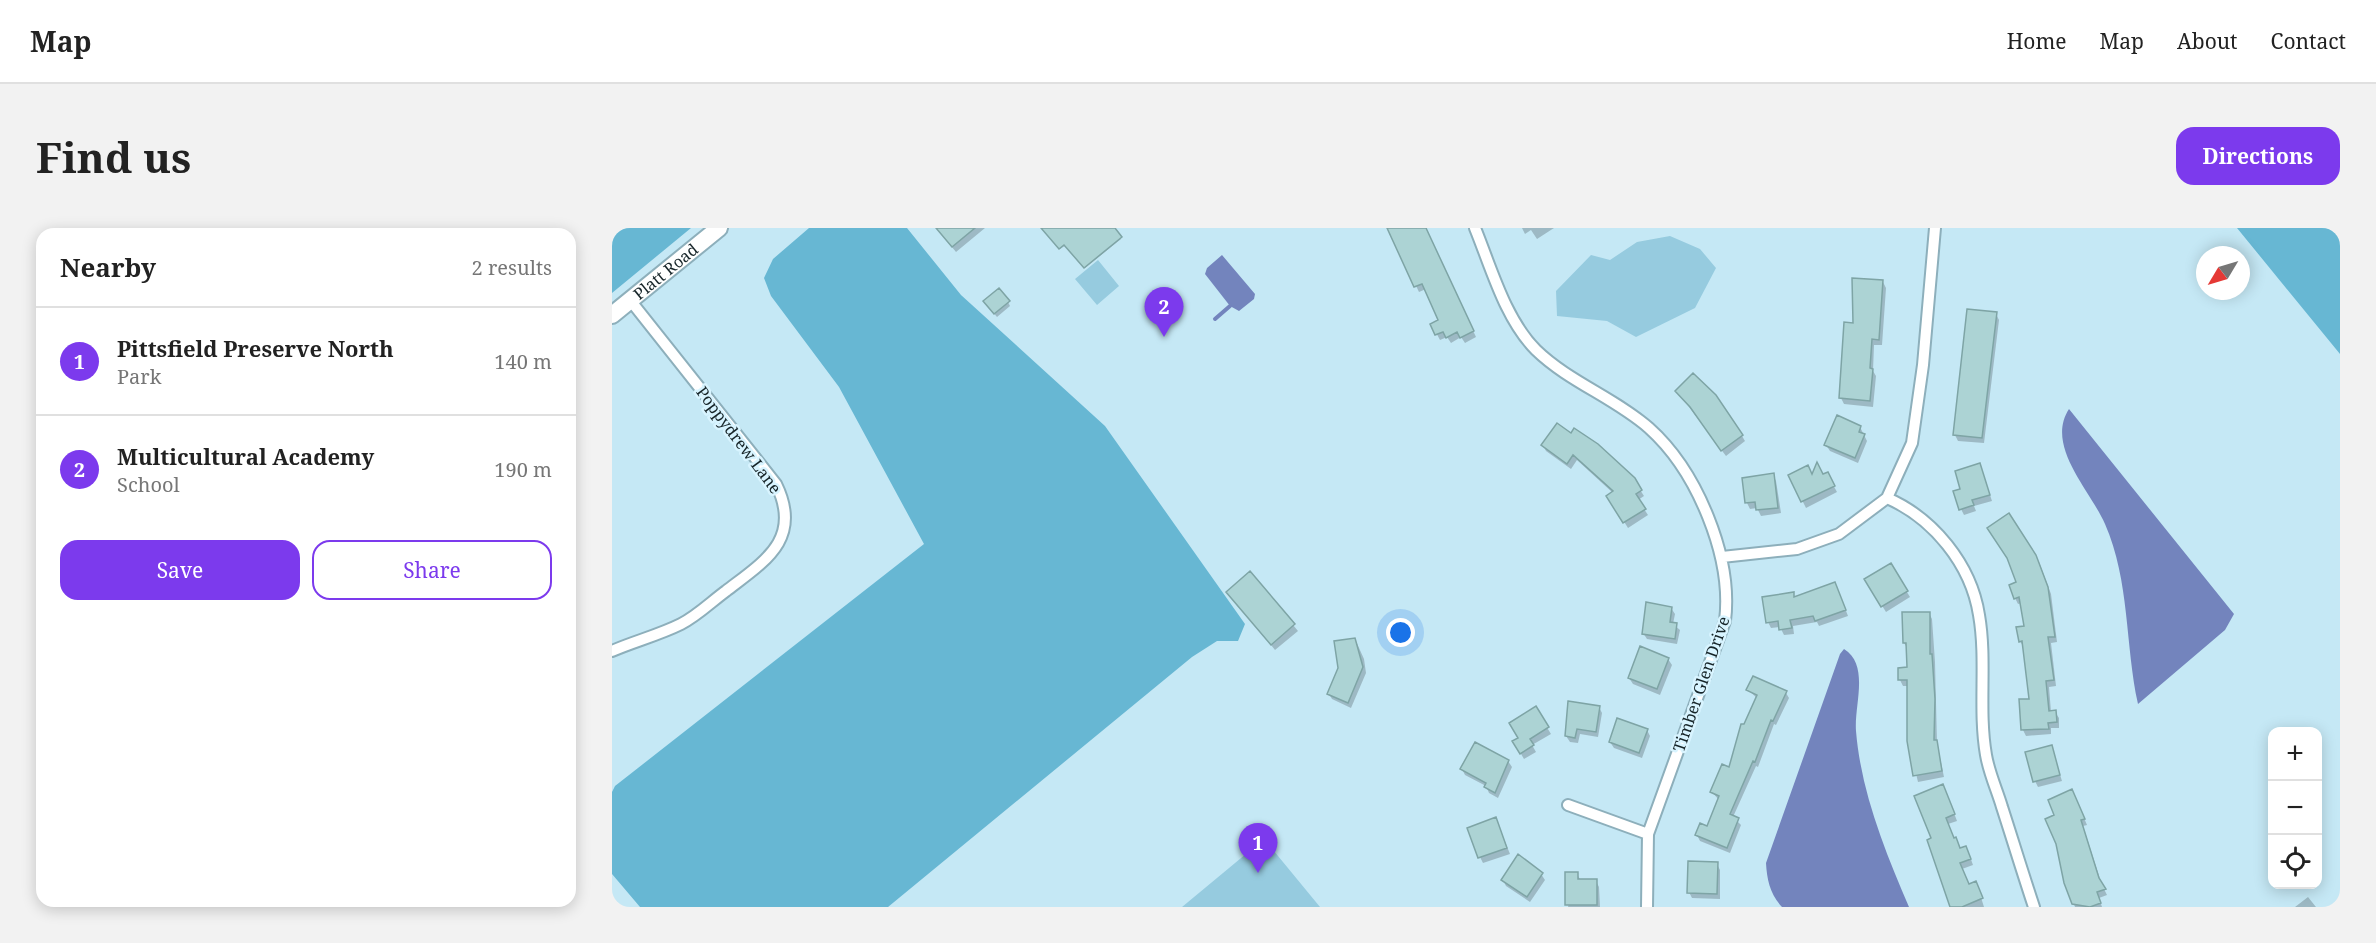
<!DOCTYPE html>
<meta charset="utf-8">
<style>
body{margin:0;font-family:"Noto Serif",serif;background:#f2f2f2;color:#222}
.controls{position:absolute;right:18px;bottom:18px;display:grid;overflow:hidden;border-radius:12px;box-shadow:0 3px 15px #0003}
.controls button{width:54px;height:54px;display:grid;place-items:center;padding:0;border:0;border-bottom:2px solid #e0e0e0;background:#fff;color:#222;font:30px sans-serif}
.compass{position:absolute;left:1584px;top:18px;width:54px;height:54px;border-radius:50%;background:#fff;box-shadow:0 3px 15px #0003;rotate:232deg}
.you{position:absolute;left:789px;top:405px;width:21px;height:21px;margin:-15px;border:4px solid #fff;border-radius:50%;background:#1a73e8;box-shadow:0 0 0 9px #1a73e833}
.badge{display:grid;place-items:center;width:39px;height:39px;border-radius:50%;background:#7c3aed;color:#fff;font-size:20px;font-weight:700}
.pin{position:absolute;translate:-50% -50px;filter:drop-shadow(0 2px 3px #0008)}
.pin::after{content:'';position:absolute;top:32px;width:21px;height:18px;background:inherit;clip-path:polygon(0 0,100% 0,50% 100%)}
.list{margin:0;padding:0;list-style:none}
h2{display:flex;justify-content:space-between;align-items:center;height:78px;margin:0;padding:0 24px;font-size:26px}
h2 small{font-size:20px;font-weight:400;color:#767676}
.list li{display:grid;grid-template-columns:39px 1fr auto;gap:18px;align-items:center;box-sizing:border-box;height:108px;padding:0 24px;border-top:2px solid #e0e0e0}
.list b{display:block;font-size:22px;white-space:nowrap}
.list p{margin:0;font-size:20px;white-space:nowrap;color:#767676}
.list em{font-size:20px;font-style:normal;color:#767676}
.actions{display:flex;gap:12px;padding:18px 24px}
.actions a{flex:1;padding:14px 0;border:2px solid #7c3aed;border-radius:18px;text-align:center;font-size:21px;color:#7c3aed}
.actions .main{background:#7c3aed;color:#fff}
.icon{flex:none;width:33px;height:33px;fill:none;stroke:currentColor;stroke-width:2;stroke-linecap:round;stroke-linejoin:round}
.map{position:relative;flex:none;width:1728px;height:679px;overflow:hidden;border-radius:18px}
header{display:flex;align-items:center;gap:36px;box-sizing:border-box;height:84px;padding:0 30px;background:#fff;border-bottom:2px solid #e0e0e0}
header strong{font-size:28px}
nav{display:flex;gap:33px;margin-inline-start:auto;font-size:21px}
.intro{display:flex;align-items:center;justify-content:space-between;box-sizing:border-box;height:144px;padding:0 36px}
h1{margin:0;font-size:42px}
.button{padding:15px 27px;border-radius:18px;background:#7c3aed;color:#fff;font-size:21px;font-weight:700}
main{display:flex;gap:36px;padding:0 36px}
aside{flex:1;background:#fff;border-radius:18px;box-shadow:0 3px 15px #0003}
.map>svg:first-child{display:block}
.green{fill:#96cbdf}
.forest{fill:#67b7d3}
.water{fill:#7384bd}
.shadow{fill:#0003}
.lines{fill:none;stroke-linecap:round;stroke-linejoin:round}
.stream{stroke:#7384bd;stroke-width:4}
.building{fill:#acd3d4;stroke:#7ea4a5;stroke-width:1.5}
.street-casing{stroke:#8dafbb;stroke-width:14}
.secondary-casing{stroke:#8dafbb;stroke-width:20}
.street{stroke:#fff;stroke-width:10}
.secondary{stroke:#fff;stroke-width:16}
.labels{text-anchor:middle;stroke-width:5;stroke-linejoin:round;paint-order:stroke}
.street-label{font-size:16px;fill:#162428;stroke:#d8f4ff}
</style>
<header>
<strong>Map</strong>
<nav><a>Home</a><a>Map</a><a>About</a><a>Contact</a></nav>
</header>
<div class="intro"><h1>Find us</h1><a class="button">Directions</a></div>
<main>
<aside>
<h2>Nearby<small>2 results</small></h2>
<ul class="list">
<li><span class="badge">1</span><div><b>Pittsfield Preserve North</b><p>Park</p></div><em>140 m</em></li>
<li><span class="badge">2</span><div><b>Multicultural Academy</b><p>School</p></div><em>190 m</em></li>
</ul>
<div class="actions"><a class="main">Save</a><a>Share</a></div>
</aside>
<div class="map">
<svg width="1728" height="679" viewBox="0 0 1728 679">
<rect width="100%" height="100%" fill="#c5e8f5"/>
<path class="green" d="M1058,8L1088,21L1104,40L1083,80L1024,109L995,93L945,88L944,63L979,27L998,32L1025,14Z
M486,32L507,58L485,77L463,51Z
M652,611L708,679H570Z"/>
<path class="forest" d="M0,0H79L0,65Z
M197,0H295L349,67L493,198L633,396L626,413H605L580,429L276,679H28L0,646V564L3,558L312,316L227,159L159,68L152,50L161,31Z
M1625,0H1728V126Z"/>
<path class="water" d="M610,27L643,66L642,71L627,83L618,78L593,46L595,40Z
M1457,181L1622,386L1613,402L1526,476C1513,417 1518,353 1493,296C1478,262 1433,218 1457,181Z
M1232,421C1258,437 1242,477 1244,503C1249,564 1273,623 1297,679H1170C1158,666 1155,652 1154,635L1228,426Z"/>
<path class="shadow" d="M328,0H373L344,24L330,7Z
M431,0H501L509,11L473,40L454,17L448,21Z
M776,0H808L817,8L864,109L853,115L849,109L839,115L835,109L828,112L820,97L828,93L814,61L807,64Z
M910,0H942L925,11L919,2L913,6Z
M1271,54L1274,60L1270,117H1262L1261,143L1264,148L1261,179L1232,176L1229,170L1242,97Z
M396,74L398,78L385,89L375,77Z
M1384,86L1387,92L1372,215L1346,213L1343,207Z
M1065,163L1130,208L1133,213L1114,228Z
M945,197L1021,251L1032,268L1026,272L1036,287L1016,300L996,268L1001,265L965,232L959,241L934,223L931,217Z
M1248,199L1255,213L1246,235L1218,223L1214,217Z
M1368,237L1380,273L1362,278L1364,283L1352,287L1349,281Z
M1215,246L1225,264L1194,280L1178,248Z
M1161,247L1164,253L1169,285L1149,288L1145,280L1138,281L1135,275Z
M1427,334L1439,366L1445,414L1439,415L1444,458L1437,459L1439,484H1443L1447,490V500H1439V506L1414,508L1411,502L1409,473L1418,472L1412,420L1408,413L1413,399L1410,375L1406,376L1403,370L1406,355Z
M1278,337L1298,369L1274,384L1254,352Z
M638,345L686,403L663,422L616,364Z
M1226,362L1236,388L1207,398L1205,394L1181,398L1182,406L1172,407L1168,399L1159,400L1156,394L1181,366L1183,370Z
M1059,380L1063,386L1061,396L1068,402L1065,416L1035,411L1031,405Z
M1317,385L1320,391L1323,434L1325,515L1332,549L1306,554L1296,513L1297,458H1291L1288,452L1297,441L1296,421L1292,415Z
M743,411L752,431L754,445L739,480L720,471L717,466Z
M1056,431L1060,437L1048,467L1021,456L1017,450Z
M1136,462L1174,465L1177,470L1164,497L1162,496L1146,539L1144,538L1121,589L1129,597L1118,625L1088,613L1085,607L1096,600L1107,572L1100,564L1118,541L1145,470Z
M987,479L990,485L986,509L968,506L966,515L958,514L954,508Z
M923,480L939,506L920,517L924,524L912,531L902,514L908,510Z
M1035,502L1038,508L1030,530L1002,520L998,514Z
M1439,518L1450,553L1426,559L1423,553Z
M896,533L900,539L886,570L877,565L874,558L853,547L850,541Z
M1334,564L1345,593L1336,596L1342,612L1348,621L1357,626L1361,637L1350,641L1357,657L1366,660L1372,679H1339L1329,653L1331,652L1321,611Z
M1463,569L1475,597L1471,598L1490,657L1495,667L1487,670L1490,679H1463L1454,654L1444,588Z
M884,591L898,626L871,635L868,629Z
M1105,636L1108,642V671L1080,670L1077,664Z
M929,646L933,652L918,674L894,658L891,652Z
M965,646L969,653H984L987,659L988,679H956Z
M1696,669L1704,679H1683Z"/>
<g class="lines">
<path class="stream" d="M603,91L618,78"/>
</g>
<path class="building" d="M324,0H363L340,19Z
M429,0H503L510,9L472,40L452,17L447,21Z
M775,0H814L862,103L848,110L845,104L834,110L831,104L823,107L818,96L826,92L810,56L802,59Z
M1240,50L1271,52L1267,112L1260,111L1258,140L1261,141L1258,173L1227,170L1232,94L1241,95Z
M387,60L398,73L382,86L371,73Z
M1355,81L1385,84L1370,210L1341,207Z
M1081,145L1104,167L1131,207L1109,223L1078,179L1063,163Z
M1225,187L1249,198L1247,204L1253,206L1243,230L1212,217Z
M945,195L959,205L962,200L986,216L1023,250L1030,262L1024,266L1034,281L1011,295L994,268L1001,263L961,227L955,236L929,217Z
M1205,234L1211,246L1216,244L1223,258L1189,274L1176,247L1196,237L1200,246Z
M1368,235L1378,267L1360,272L1362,277L1347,282L1341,263L1348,261L1343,243Z
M1162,245L1166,280L1144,282L1143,274L1133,275L1130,250Z
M1397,285L1424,327L1436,359L1443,409H1436L1442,452L1434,453L1437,483L1444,482L1445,494L1436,495L1437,501L1409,502L1407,471H1417L1410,413L1407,414L1404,399L1412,398L1407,369L1402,371L1397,357L1404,354L1395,330L1375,300Z
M1279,335L1296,363L1269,379L1252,351Z
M638,343L683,396L659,417L614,364Z
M1223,354L1234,382L1203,393L1201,388L1178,392L1180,400L1167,402L1166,393L1154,395L1150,369L1182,364V369Z
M1034,374L1060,379L1058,394L1065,395L1063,411L1030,406Z
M1290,384H1318V426H1320L1323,471L1322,512H1325L1330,543L1301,548L1295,513V452H1286V440L1295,439L1294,415H1291Z
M743,410L751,439L736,475L715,466L726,440L722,413Z
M1028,418L1057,430L1045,461L1016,450Z
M1141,448L1175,463L1161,493L1159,492L1143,534L1141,533L1118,586L1127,590L1115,620L1083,607L1088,595L1095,598L1107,568L1098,564L1110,536L1117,539L1129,496H1132L1145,467L1134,462Z
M956,473L988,478L984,504L965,501L963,510L953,508Z
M924,478L937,499L918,511L922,517L908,526L900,513L906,510L897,495Z
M1005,490L1036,501L1027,525L997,514Z
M863,514L897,532L883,565L872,559L874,555L848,541Z
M1440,517L1448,547L1421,554L1413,524Z
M1331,556L1343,586L1334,590L1342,610L1344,609L1348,620L1354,618L1359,631L1348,635L1357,656L1364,653L1371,670L1350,679H1338L1315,612L1319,610L1302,568Z
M1460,561L1473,591L1469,592L1487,650L1494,661L1485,664L1489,675L1478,679L1460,676L1452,655L1444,616L1433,591L1442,587L1436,572Z
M884,589L895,620L866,630L855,600Z
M906,626L931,645L915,669L889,652Z
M1076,633L1106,634L1105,666L1075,665Z
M953,644H966V651H985V677H953Z"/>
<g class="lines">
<defs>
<path id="street" d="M863,0C879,39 893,91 924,122C957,154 1003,170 1037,200C1085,243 1121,329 1113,393L1036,606L1035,679
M1275,270C1321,290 1359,336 1367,387C1375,433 1366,481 1374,527C1377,545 1385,562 1390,579C1401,613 1411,646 1422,679
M1110,329L1185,321L1227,306L1275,270L1300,215L1311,137L1323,0
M0,423C23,413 47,407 69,396C85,388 99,374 114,363C153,333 191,311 164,256L18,72
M956,577L1036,606"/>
<g id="secondary">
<path id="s1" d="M0,87L107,0"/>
</g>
</defs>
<use href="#street" class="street-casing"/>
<use href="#secondary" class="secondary-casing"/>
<use href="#street" class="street"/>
<use href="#secondary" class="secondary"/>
</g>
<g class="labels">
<g class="street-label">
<text dy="6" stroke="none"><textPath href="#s1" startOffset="69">Platt Road</textPath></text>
<text transform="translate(127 212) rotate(53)" y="6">Poppydrew Lane</text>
<text transform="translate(1089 456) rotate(-71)" y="6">Timber Glen Drive</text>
</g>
</g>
</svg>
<div class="controls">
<button>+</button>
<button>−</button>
<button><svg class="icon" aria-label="locate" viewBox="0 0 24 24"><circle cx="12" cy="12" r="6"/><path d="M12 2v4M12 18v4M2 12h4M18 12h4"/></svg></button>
</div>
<svg class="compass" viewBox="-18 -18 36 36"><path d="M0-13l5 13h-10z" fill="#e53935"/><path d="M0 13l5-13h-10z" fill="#767676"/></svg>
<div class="you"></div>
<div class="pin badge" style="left:646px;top:645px">1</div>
<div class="pin badge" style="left:552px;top:109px">2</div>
</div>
</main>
